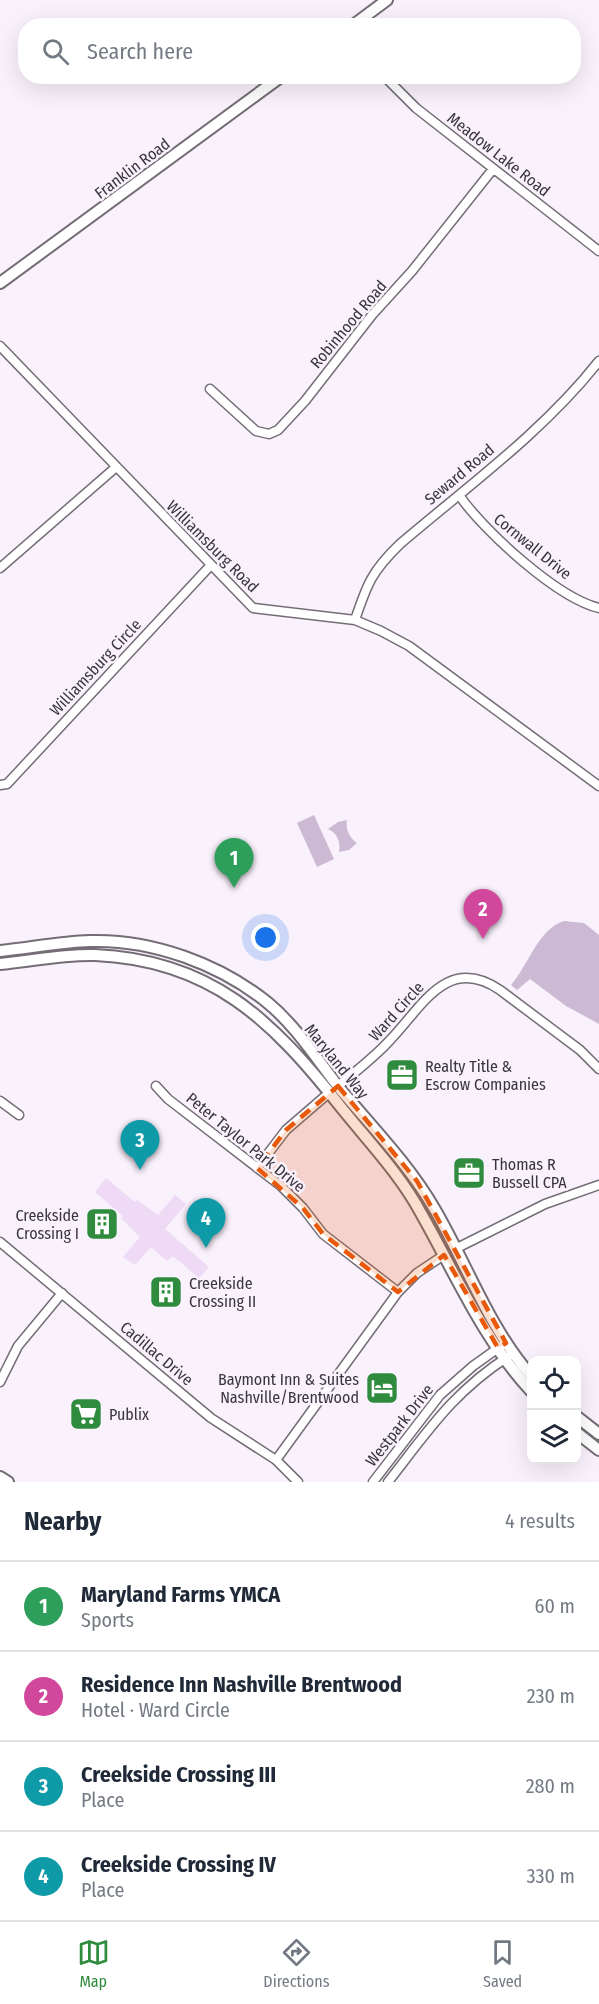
<!DOCTYPE html>
<meta charset="utf-8">
<style>
body{margin:0;font-family:"Fira Sans Condensed",sans-serif;background:#f6f6f7;color:#1f2937}
.controls{position:absolute;right:18px;bottom:18px;display:grid;overflow:hidden;border-radius:12px;box-shadow:0 6px 24px #0002}
.controls button{width:54px;height:54px;display:grid;place-items:center;padding:0;border:0;border-bottom:2px solid #e0e1e3;background:#fff;color:#1f2937;font:30px sans-serif}
.you{position:absolute;left:266px;top:938px;width:21px;height:21px;margin:-15px;border:4px solid #fff;border-radius:50%;background:#1a73e8;box-shadow:0 0 0 9px #1a73e833}
.badge{display:grid;place-items:center;width:39px;height:39px;border-radius:50%;background:#2f8b3d;color:#fff;font-size:20px;font-weight:700}
.pin{position:absolute;translate:-50% -50px;filter:drop-shadow(0 2px 3px #0008)}
.pin::after{content:'';position:absolute;top:32px;width:21px;height:18px;background:inherit;clip-path:polygon(0 0,100% 0,50% 100%)}
.list{margin:0;padding:0;list-style:none}
h2{display:flex;justify-content:space-between;align-items:center;height:78px;margin:0;padding:0 24px;font-size:26px}
h2 small{font-size:20px;font-weight:400;color:#747a83}
.list li{display:grid;grid-template-columns:39px 1fr auto;gap:18px;align-items:center;box-sizing:border-box;height:90px;padding:0 24px;border-top:2px solid #e0e1e3}
.list b{display:block;font-size:22px;white-space:nowrap}
.list p{margin:0;font-size:20px;white-space:nowrap;color:#747a83}
.list em{font-size:20px;font-style:normal;color:#747a83}
.icon{flex:none;width:33px;height:33px;fill:none;stroke:currentColor;stroke-width:2;stroke-linecap:round;stroke-linejoin:round}
.map{position:relative;flex:none;width:599px;height:1482px;overflow:hidden}
.search{position:absolute;background:#fff;box-shadow:0 6px 24px #0002;left:18px;right:18px;top:18px;height:66px;display:flex;align-items:center;gap:15px;box-sizing:border-box;padding:0 21px;border-radius:24px;color:#747a83;font-size:22px}
.sheet{height:438px;background:#fff}
nav{display:flex;justify-content:space-around;align-items:center;box-sizing:border-box;height:84px;border-top:2px solid #e0e1e3;background:#fff;font-size:16px;color:#747a83}
nav a{display:grid;justify-items:center;gap:3px}
nav .on{color:#2f8b3d}
.map>svg:first-child{display:block}
.green{fill:#eedaf5}
.water{fill:#ccb9d3}
.lines{fill:none;stroke-linecap:round;stroke-linejoin:round}
.minor-casing{stroke:#746d76;stroke-width:11}
.major-casing{stroke:#746d76;stroke-width:14}
.minor{stroke:#fff;stroke-width:8}
.major{stroke:#fff;stroke-width:10}
.marked{fill:#e8590c;fill-opacity:0.2;stroke:#e8590c;stroke-width:4.5;stroke-dasharray:12 8;stroke-linejoin:round}
.labels{text-anchor:middle;stroke-width:5;stroke-linejoin:round;paint-order:stroke}
.street-label{font-size:16px;fill:#3a373b;stroke:#f9f1fc}
.poi-label{font-size:16px;fill:#3a373b;stroke:#f9f1fc;text-anchor:start}
</style>
<div class="map">
<svg width="599" height="1482" viewBox="0 0 599 1482">
<rect width="100%" height="100%" fill="#f9f1fc"/>
<path class="green" d="M106,1178L135,1202L137,1200L158,1215L175,1195L186,1204L165,1229L209,1267L199,1278L173,1256L167,1261L151,1247L135,1265L123,1257L140,1237L121,1218L123,1216L95,1192Z"/>
<path class="water" d="M314,815L334,859L317,867L297,823Z
M347,820C345,829 350,839 357,843L349,850L339,852C341,842 337,833 328,829L338,822Z
M564,921L584,923L599,935V1024L566,1006L530,979L517,990L511,985C528,966 538,929 564,921Z"/>
<g class="lines">
<defs>
<path id="minor" d="M384,76L416,108L599,251
M0,346L253,608L355,620L381,631L409,646L599,786
M210,389L256,431L269,434L278,430L305,401L372,315L412,271L493,169
M459,495C483,530 557,598 599,608
M0,568L115,468
M355,620C367,584 372,571 400,544C468,486 543,432 599,361
M0,785L7,784L210,566
M156,1086L168,1099L281,1186L303,1208L323,1234L398,1292
M338,1086C356,1071 375,1057 391,1039C422,1007 447,954 500,990L580,1050L599,1069
M0,1101L19,1115
M257,1168L286,1130L330,1092
M0,1242L211,1418L276,1460L298,1482
M455,1249L545,1204L599,1185
M0,1382L18,1346L62,1293
M276,1460L398,1292L417,1273L444,1255
M373,1482L440,1395L473,1366L501,1346
M388,1482C428,1431 453,1392 509,1356"/>
<path id="major" d="M352,26L387,0
M0,283L282,76
M0,951C30,948 60,942 90,941C152,939 220,964 268,1003C297,1027 318,1061 341,1090C373,1128 409,1165 434,1208C467,1264 488,1327 532,1377
M0,964C31,961 64,954 95,955C211,960 272,1020 340,1106C368,1141 401,1175 422,1215C456,1275 484,1341 532,1392
M576,1416L599,1434
M576,1432L599,1450
M0,1477L8,1482"/>
</defs>
<use href="#minor" class="minor-casing"/>
<use href="#major" class="major-casing"/>
<use href="#minor" class="minor"/>
<use href="#major" class="major"/>
</g>
<path class="marked" d="M338,1086L417,1181L506,1343L498,1348L444,1255L398,1292L323,1234L303,1208L257,1168L286,1130Z"/>
<defs>
<symbol id="office-square" viewBox="-11 -11 22 22"><rect x="-9" y="-9" width="18" height="18" rx="4" fill="#2f8b3d" stroke="#f9f1fc"/><path d="M-6-3h4V-5.5h4V-3h4V5H-6ZM-1-4.5V-3h2v-1.5ZM-6 0V1H6V0Z" fill="#fff"/></symbol>
<symbol id="building-square" viewBox="-11 -11 22 22"><rect x="-9" y="-9" width="18" height="18" rx="4" fill="#2f8b3d" stroke="#f9f1fc"/><path d="M-4-6H4V6H1V3H-1V6H-4ZM-2.5-4.3h1.7v1.8h-1.7ZM.8-4.3h1.7v1.8H.8ZM-2.5-1h1.7V.8h-1.7ZM.8-1h1.7V.8H.8Z" fill="#fff"/></symbol>
<symbol id="hotel-square" viewBox="-11 -11 22 22"><rect x="-9" y="-9" width="18" height="18" rx="4" fill="#2f8b3d" stroke="#f9f1fc"/><path d="M-6-4.5h1.5V1H6V5H4.5V3h-9V5H-6ZM-4 0a1.8 1.8 0 1 1 3.6 0ZM.5 0V-2.5h3Q6-2.5 6 0Z" fill="#fff"/></symbol>
<symbol id="supermarket-square" viewBox="-11 -11 22 22"><rect x="-9" y="-9" width="18" height="18" rx="4" fill="#2f8b3d" stroke="#f9f1fc"/><path d="M-6-5.5h2.5l.6 2H6L4.5 2H-2.5L-4.4-4H-6ZM-1.5 3.2a1.3 1.3 0 1 0 .1 0ZM3 3.2a1.3 1.3 0 1 0 .1 0Z" fill="#fff"/></symbol>
</defs>
<g fill-rule="evenodd">
<use href="#office-square" x="383" y="1056" width="38" height="38"/>
<use href="#office-square" x="450" y="1154" width="38" height="38"/>
<use href="#building-square" x="83" y="1205" width="38" height="38"/>
<use href="#building-square" x="147" y="1273" width="38" height="38"/>
<use href="#hotel-square" x="363" y="1369" width="38" height="38"/>
<use href="#supermarket-square" x="67" y="1395" width="38" height="38"/>
</g>
<g class="labels">
<g class="street-label">
<text transform="translate(499 154) rotate(38)" y="6">Meadow Lake Road</text>
<text transform="translate(132 168) rotate(-37)" y="6">Franklin Road</text>
<text transform="translate(348 324) rotate(-50)" y="6">Robinhood Road</text>
<text transform="translate(459 474) rotate(-40)" y="6">Seward Road</text>
<text transform="translate(213 546) rotate(45)" y="6">Williamsburg Road</text>
<text transform="translate(533 546) rotate(39)" y="6">Cornwall Drive</text>
<text transform="translate(95 667) rotate(-47)" y="6">Williamsburg Circle</text>
<text transform="translate(396 1011) rotate(-48)" y="6">Ward Circle</text>
<text transform="translate(337 1061) rotate(51)" y="6">Maryland Way</text>
<text transform="translate(246 1142) rotate(39)" y="6">Peter Taylor Park Drive</text>
<text transform="translate(157 1353) rotate(40)" y="6">Cadillac Drive</text>
<text transform="translate(399 1425) rotate(-52)" y="6">Westpark Drive</text>
</g>
<g class="poi-label">
<text x="425" y="1072">Realty Title &amp;<tspan x="425" dy="18">Escrow Companies</tspan></text>
<text x="492" y="1170">Thomas R<tspan x="492" dy="18">Bussell CPA</tspan></text>
<text x="79" y="1221" text-anchor="end">Creekside<tspan x="79" dy="18">Crossing I</tspan></text>
<text x="189" y="1289">Creekside<tspan x="189" dy="18">Crossing II</tspan></text>
<text x="359" y="1385" text-anchor="end">Baymont Inn &amp; Suites<tspan x="359" dy="18">Nashville/Brentwood</tspan></text>
<text x="109" y="1420">Publix</text>
</g>
</g>
</svg>
<div class="controls">
<button><svg class="icon" aria-label="locate" viewBox="0 0 24 24"><circle cx="12" cy="12" r="6"/><path d="M12 2v4M12 18v4M2 12h4M18 12h4"/></svg></button>
<button><svg class="icon" aria-label="layers" viewBox="0 0 24 24"><path d="M12 4l9 5-9 5-9-5zM3 14l9 5 9-5"/></svg></button>
</div>
<div class="you"></div>
<div class="pin badge" style="left:234px;top:888px;background:#2e9e5b">1</div>
<div class="pin badge" style="left:483px;top:939px;background:#d1479c">2</div>
<div class="pin badge" style="left:140px;top:1170px;background:#0f9aa8">3</div>
<div class="pin badge" style="left:206px;top:1248px;background:#0f9aa8">4</div>
<div class="search"><svg class="icon" aria-label="search" viewBox="0 0 24 24"><circle cx="10" cy="10" r="6"/><path d="M15 15l6 6"/></svg>Search here</div>
</div>
<section class="sheet">
<h2>Nearby<small>4 results</small></h2>
<ul class="list">
<li><span class="badge" style="background:#2e9e5b">1</span><div><b>Maryland Farms YMCA</b><p>Sports</p></div><em>60 m</em></li>
<li><span class="badge" style="background:#d1479c">2</span><div><b>Residence Inn Nashville Brentwood</b><p>Hotel · Ward Circle</p></div><em>230 m</em></li>
<li><span class="badge" style="background:#0f9aa8">3</span><div><b>Creekside Crossing III</b><p>Place</p></div><em>280 m</em></li>
<li><span class="badge" style="background:#0f9aa8">4</span><div><b>Creekside Crossing IV</b><p>Place</p></div><em>330 m</em></li>
</ul>
</section>
<nav>
<a class="on"><svg class="icon" aria-label="map" viewBox="0 0 24 24"><path d="M3 6l6-2 6 2 6-2v14l-6 2-6-2-6 2zM9 4v14M15 6v14"/></svg>Map</a>
<a><svg class="icon" aria-label="directions" viewBox="0 0 24 24"><path d="M12 3l9 9-9 9-9-9zM9 14v-3h6M13 9l2 2-2 2"/></svg>Directions</a>
<a><svg class="icon" aria-label="saved" viewBox="0 0 24 24"><path d="M7 4h10v16l-5-4-5 4z"/></svg>Saved</a>
</nav>
